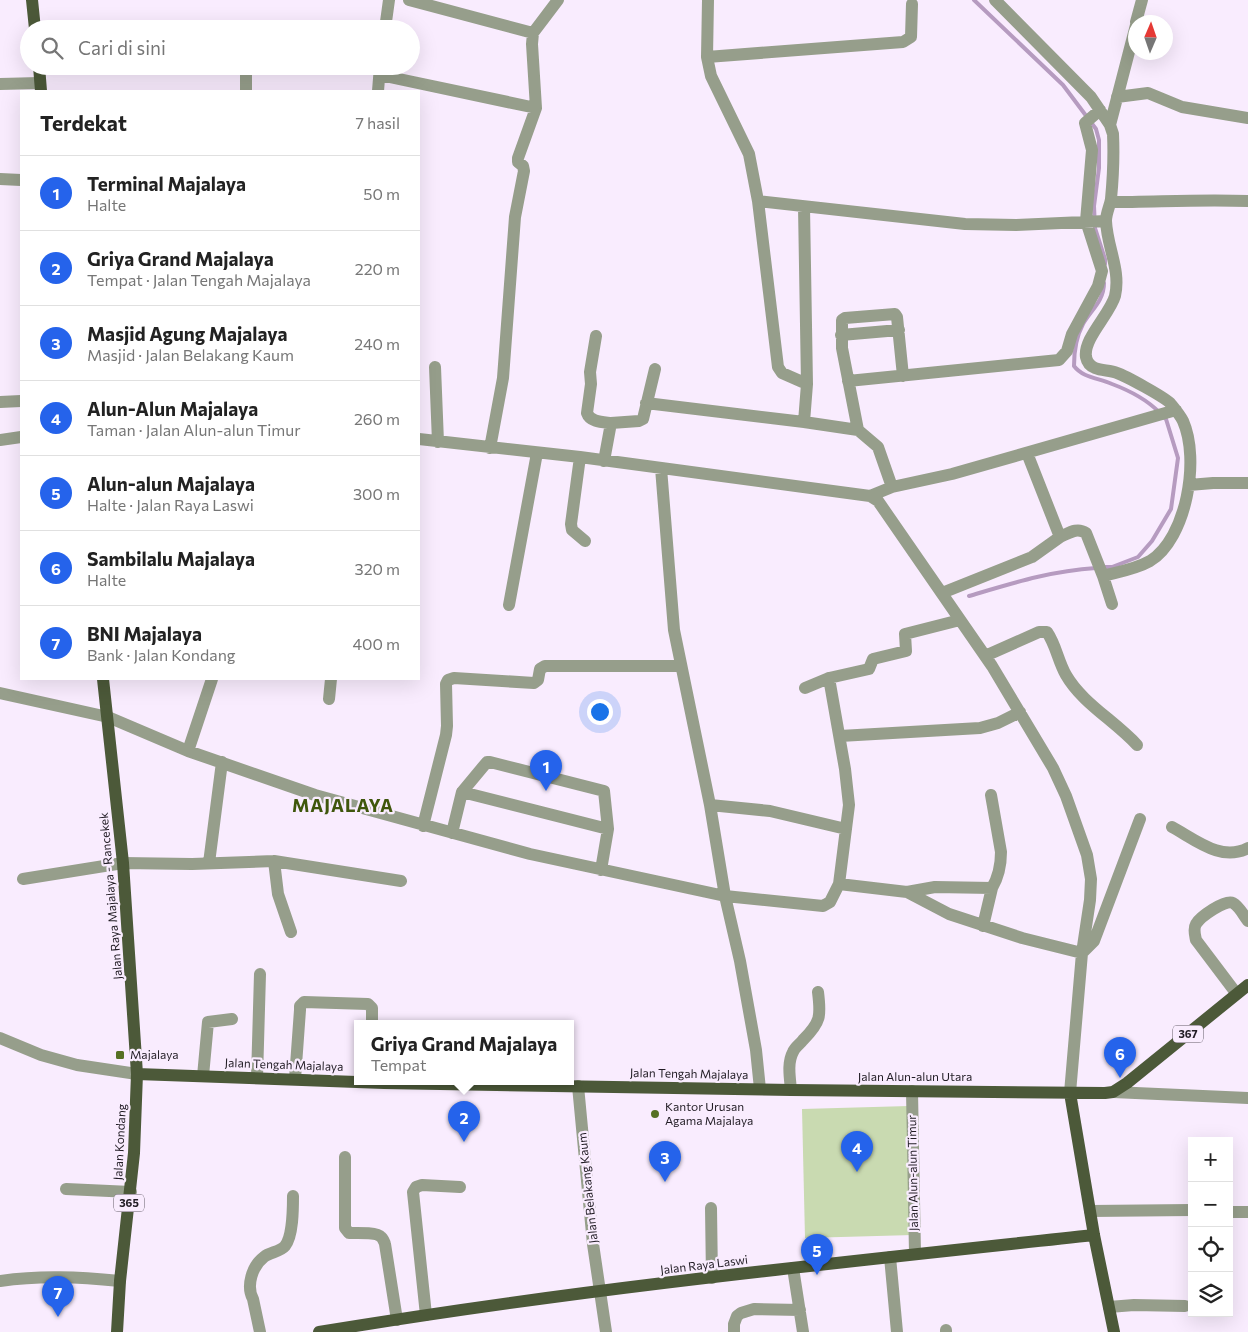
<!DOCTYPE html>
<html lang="id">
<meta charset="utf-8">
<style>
body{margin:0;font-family:Commissioner,sans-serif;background:#f6f6f6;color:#222}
.controls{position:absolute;right:15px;bottom:15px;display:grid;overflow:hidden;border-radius:0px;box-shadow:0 5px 20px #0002}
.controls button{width:45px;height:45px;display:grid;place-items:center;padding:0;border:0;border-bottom:1px solid #e0e0e0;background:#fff;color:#222;font:25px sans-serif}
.compass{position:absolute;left:1128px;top:15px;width:45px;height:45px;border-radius:50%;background:#fff;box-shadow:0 5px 20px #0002;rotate:2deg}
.you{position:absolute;left:599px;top:711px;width:18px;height:18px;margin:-12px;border:4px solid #fff;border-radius:50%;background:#1a73e8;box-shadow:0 0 0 8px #1a73e833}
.badge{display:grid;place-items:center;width:32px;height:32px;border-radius:50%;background:#2563eb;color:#fff;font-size:16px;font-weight:700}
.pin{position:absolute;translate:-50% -41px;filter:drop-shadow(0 1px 2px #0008)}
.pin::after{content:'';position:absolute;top:26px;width:18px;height:15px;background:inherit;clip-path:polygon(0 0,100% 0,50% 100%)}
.popup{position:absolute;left:354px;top:1020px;width:220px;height:65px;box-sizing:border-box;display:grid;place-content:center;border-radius:0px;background:#fff;filter:drop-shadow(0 1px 4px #0005);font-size:16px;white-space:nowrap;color:#767676}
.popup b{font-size:19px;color:#222}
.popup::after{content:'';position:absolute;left:50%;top:100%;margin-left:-10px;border:10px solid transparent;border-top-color:#fff}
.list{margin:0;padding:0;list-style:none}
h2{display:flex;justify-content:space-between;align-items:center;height:65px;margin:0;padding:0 20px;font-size:21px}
h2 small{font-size:16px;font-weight:400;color:#767676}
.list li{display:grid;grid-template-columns:32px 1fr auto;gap:15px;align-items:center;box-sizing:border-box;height:75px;padding:0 20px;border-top:1px solid #e0e0e0}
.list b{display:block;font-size:19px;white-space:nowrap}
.list p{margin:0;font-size:16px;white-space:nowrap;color:#767676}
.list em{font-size:16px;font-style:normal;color:#767676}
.icon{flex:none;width:28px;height:28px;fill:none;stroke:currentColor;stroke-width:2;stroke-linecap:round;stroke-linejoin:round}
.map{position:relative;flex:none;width:1248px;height:1332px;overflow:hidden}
.search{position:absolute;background:#fff;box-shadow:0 5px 20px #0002;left:20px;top:20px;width:400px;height:55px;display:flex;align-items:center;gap:12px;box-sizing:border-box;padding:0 18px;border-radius:28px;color:#767676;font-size:19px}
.panel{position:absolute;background:#fff;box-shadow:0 5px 20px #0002;left:20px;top:90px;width:400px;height:590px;border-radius:0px}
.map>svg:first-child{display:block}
.green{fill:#c9dab1}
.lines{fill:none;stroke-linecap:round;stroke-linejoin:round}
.stream{stroke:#b69bc0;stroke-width:4}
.minor{stroke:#969e8b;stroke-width:12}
.major{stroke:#4c5939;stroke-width:12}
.poi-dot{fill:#567023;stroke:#f9ecfe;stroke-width:2}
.labels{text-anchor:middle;stroke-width:4.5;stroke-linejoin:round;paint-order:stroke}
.shield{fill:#f9ecfe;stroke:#625b66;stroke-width:1}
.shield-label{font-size:11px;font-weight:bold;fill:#221d25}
.street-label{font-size:12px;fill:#221d25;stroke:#f9ecfe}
.poi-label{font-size:12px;fill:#221d25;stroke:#f9ecfe;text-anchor:start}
.district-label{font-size:18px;font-weight:bold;letter-spacing:1px;fill:#3f560c;stroke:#f9ecfe}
</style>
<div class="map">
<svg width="1248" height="1332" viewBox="0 0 1248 1332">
<rect width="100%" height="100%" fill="#f9ecfe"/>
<path class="green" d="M909,1106L913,1235L805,1238L802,1109Z"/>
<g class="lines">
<path class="stream" d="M974,0L1063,85L1096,129L1099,140V168L1094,206L1095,228L1105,259V264
M1104,283C1104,301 1091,310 1083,324C1076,337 1074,351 1074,366C1083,378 1099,378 1112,384C1128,390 1147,400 1159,412
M1103,567H1112L1138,557L1152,541L1171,509L1178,458L1166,419L1163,417
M969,596C1013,583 1050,571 1096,568"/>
<path class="minor" d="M409,0L533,33L558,0
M708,0L707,57L711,76L749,154L758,201L778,367L782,373L807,384
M995,0L1091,97L1110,125L1113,134C1114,155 1113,178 1111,199C1110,206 1106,213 1106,221C1107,247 1121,270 1115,296C1110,314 1083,339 1086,357C1087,362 1090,366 1095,368C1102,371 1110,370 1117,373C1126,376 1164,397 1170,403C1174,408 1180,415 1183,421C1200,459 1187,538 1150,561C1136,569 1118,572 1103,576L1086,533C1077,527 1069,533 1060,537
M1136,22L1142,0
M385,29L389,0
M707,57L903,42L911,37L912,4
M246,71V91
M380,75L536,108
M0,84L40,83
M378,91L380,66
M1117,97L1148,93L1182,107L1248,118
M1110,125L1136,25
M0,179L21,180
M758,201L965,224L1016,225L1106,221
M1111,202C1156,202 1202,199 1248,201
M804,207L807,384L804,422
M841,335L899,330
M596,336L590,372L591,384L587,413C590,422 602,422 611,423
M435,367L438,442
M848,381L1059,360L1067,351L1072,334L1098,286L1102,271L1086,221L1092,150L1085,123L1100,110
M0,402L21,401
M646,403L804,422L858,430L878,447L892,487
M858,430L842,348V320L845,318L895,314L897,317L903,376
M419,439L580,457L870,496L878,501L992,666L1053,768L1066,796L1087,855L1091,879L1090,900L1082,953L1070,1093
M0,440L21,437
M490,448L503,378L515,217L524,171L523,166L518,162V158L536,108L532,44L533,33
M580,457L571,524L572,530L585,541
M604,461L611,423L639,421L643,419L655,369
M661,468L674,630L710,805L725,896L740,961L756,1050L760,1089
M1189,485L1213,483H1248
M870,496L892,487L952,474L1176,410
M1103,576L1112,604
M942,593L1032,557L1060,537L1027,453
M509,605L537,453
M985,656L1039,632H1047C1056,645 1058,661 1066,675C1082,703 1115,721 1137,745
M805,688L829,678L869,669L873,659L906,651L905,634L960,620
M0,693L108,717L188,751L315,795L530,854L725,896L823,906L830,902L839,884L849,805L845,769L829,678
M329,699L331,679
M840,736L980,728L998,723L1020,712
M188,751L212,679
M462,792L608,829
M710,805L770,811L846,829
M423,826L446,735L447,726L446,684L448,680L454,678L534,683L538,680L540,669L545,666H681
M1172,827C1196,840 1221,862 1248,848
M452,833L462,792L487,762H490L604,791L608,829L601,870
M274,861L278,894L291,932
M209,863L222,762
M23,879L123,863L192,864L274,861L401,881
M839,884L907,892L949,914L1022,938L1082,953L1094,941L1140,819
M907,892L935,887L992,888C999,876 1001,865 1001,852L991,795
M983,926L992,888
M1236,993L1196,940C1195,935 1193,929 1196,924C1200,917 1225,899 1233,903C1239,906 1244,916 1248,921
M0,1038L41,1055L77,1065L137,1074
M203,1076L208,1022L232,1019
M257,1078L260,974
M295,1079L300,1010V1006L304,1002L368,1004L372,1008V1023
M578,1086L593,1244L606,1332
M791,1090C790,1078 787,1063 793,1052C795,1047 800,1044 803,1040C821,1022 821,1016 818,992
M912,1091L915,1254
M1113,1092L1248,1098
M345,1157V1228L349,1233C356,1233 377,1232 381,1237C382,1237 385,1243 385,1244L397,1320
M66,1189L131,1192
M711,1208L712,1278
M1090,1211L1192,1210
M1229,1212H1248
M890,1257L897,1332
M793,1268L803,1332
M0,1281C41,1275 79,1277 120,1281
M1109,1307L1134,1305L1185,1306
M426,1315L413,1192L416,1187L422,1185L460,1187
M946,1330V1332
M260,1332L253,1299C246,1286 252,1266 264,1257C270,1252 280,1252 285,1246C293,1236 293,1209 293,1196
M734,1332V1324L737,1316L741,1313L754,1309L800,1310"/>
<path class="major" d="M32,0L35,29
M39,66L41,91
M103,679L123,863L137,1074L134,1153L120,1281L117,1332
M137,1074L384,1083L791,1090L1105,1093L1113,1092L1127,1083L1248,985
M1070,1093L1094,1235L1114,1332
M319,1332C576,1289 835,1263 1094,1235"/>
</g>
<g class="poi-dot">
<rect x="115" y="1050" width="10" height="10" rx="2.5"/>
<circle cx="655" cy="1114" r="5"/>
</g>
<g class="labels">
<g class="shield">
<rect x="1173" y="1025.5" width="30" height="17" rx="4"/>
<rect x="114" y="1194.5" width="30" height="17" rx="4"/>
</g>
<g class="shield-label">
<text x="1188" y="1038">367</text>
<text x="129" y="1207">365</text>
</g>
<g class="street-label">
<text transform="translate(111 896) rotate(-95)" y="4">Jalan Raya Majalaya - Rancekek</text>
<text transform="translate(284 1065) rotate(2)" y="4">Jalan Tengah Majalaya</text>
<text transform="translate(689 1074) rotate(1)" y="4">Jalan Tengah Majalaya</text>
<text x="915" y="1081">Jalan Alun-alun Utara</text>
<text transform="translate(120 1142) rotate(-87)" y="4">Jalan Kondang</text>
<text transform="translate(913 1173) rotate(-91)" y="4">Jalan Alun-alun Timur</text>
<text transform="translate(588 1188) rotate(-96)" y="4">Jalan Belakang Kaum</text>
<text transform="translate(704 1265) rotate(-7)" y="4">Jalan Raya Laswi</text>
</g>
<g class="poi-label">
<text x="130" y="1059">Majalaya</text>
<text x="665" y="1111">Kantor Urusan<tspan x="665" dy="14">Agama Majalaya</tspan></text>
</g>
<g class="district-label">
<text x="343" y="812">MAJALAYA</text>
</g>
</g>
</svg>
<div class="controls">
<button>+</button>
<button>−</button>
<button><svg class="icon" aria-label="locate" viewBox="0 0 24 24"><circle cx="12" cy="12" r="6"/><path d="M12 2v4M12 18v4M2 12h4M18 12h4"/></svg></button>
<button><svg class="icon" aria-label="layers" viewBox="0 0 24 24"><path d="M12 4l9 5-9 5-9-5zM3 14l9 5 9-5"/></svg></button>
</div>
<svg class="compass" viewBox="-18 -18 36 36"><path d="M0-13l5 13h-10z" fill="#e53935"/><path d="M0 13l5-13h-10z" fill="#767676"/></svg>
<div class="you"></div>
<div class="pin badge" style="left:546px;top:791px">1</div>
<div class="pin badge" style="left:464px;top:1142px">2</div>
<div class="popup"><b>Griya Grand Majalaya</b>Tempat</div>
<div class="pin badge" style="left:665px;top:1182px">3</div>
<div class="pin badge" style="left:857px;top:1172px">4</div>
<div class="pin badge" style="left:817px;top:1275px">5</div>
<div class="pin badge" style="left:1120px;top:1078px">6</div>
<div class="pin badge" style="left:58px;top:1317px">7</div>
<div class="search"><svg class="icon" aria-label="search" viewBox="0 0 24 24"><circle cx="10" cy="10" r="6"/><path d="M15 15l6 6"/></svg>Cari di sini</div>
<section class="panel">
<h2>Terdekat<small>7 hasil</small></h2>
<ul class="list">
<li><span class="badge">1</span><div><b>Terminal Majalaya</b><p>Halte</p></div><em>50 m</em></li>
<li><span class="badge">2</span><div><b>Griya Grand Majalaya</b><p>Tempat · Jalan Tengah Majalaya</p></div><em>220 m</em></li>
<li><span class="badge">3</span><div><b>Masjid Agung Majalaya</b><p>Masjid · Jalan Belakang Kaum</p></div><em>240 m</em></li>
<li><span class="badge">4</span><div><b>Alun-Alun Majalaya</b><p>Taman · Jalan Alun-alun Timur</p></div><em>260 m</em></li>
<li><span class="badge">5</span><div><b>Alun-alun Majalaya</b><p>Halte · Jalan Raya Laswi</p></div><em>300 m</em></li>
<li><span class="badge">6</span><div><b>Sambilalu Majalaya</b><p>Halte</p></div><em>320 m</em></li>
<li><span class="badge">7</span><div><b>BNI Majalaya</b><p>Bank · Jalan Kondang</p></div><em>400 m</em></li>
</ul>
</section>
</div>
